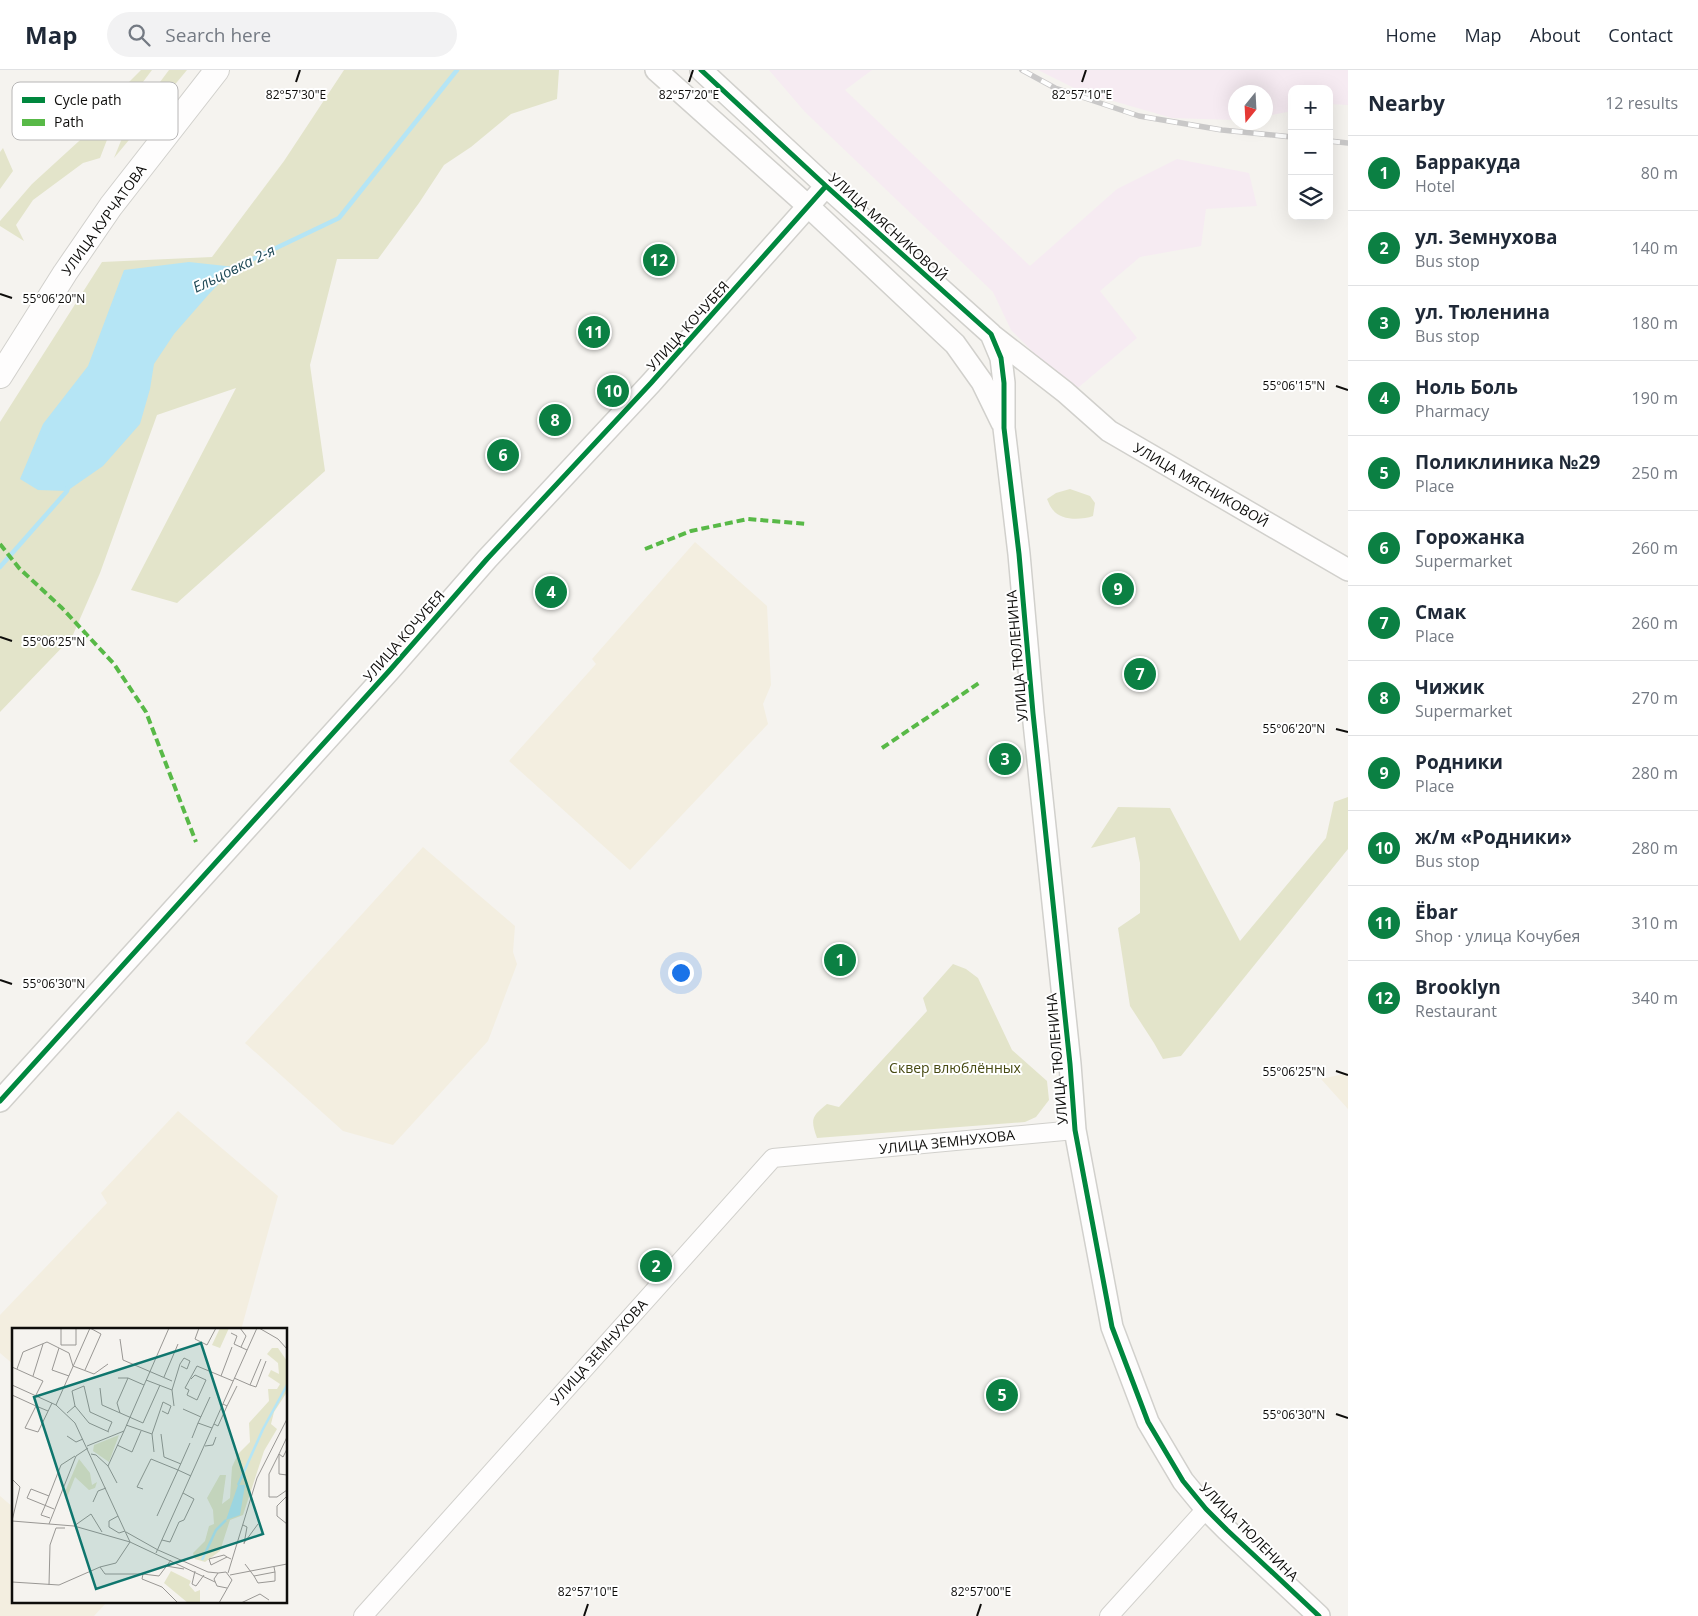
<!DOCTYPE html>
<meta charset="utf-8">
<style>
body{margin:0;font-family:"Open Sans",sans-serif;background:#f2f2f3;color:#1f2937}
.controls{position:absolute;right:15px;top:15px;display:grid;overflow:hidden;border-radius:10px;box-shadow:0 5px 20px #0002}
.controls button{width:45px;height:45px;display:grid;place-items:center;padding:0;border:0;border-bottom:1px solid #e0e1e3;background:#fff;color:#1f2937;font:25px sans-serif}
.compass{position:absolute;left:1228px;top:15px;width:45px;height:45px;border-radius:50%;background:#fff;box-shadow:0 5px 20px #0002;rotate:198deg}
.you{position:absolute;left:680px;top:902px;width:18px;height:18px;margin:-12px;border:4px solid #fff;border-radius:50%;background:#1a73e8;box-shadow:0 0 0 8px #1a73e833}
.badge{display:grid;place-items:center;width:32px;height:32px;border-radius:50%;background:#0b8043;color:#fff;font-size:16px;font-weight:700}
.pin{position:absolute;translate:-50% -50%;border:2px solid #fff;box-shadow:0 1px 5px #0006}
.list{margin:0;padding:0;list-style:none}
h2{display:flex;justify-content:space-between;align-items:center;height:65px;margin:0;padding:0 20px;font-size:21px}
h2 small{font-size:16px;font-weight:400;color:#747a83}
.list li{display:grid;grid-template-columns:32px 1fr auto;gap:15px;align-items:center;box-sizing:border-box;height:75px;padding:0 20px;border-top:1px solid #e0e1e3}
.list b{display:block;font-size:19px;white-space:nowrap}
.list p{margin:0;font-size:16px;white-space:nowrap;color:#747a83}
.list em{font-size:16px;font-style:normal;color:#747a83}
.icon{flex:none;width:28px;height:28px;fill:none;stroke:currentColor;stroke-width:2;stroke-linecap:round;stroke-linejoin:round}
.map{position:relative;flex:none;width:1348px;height:1546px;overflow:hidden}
header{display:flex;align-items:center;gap:30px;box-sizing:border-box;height:70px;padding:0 25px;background:#fff;border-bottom:1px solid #e0e1e3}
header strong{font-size:24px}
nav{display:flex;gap:28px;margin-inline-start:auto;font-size:18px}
.search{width:350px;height:45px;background:#f2f2f3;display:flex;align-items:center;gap:12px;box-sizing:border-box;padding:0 18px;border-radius:28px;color:#747a83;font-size:19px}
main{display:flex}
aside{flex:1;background:#fff}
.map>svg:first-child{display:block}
.industrial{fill:#f6ebf2}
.education{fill:#f3eee0}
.green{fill:#e3e4ca}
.water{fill:#b5e5f5}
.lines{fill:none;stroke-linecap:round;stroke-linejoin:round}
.stream{stroke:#b5e5f5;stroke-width:4.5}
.minor-casing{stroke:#d1d0cc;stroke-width:20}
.tertiary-casing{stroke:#d1d0cc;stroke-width:24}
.secondary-casing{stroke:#d1d0cc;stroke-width:26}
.minor{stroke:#fefdfd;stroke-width:18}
.tertiary{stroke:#fefdfd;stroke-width:21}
.secondary{stroke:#fefdfd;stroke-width:24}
.rail-casing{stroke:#c9c8c8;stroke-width:5.5}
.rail{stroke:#fff;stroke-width:4;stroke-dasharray:11;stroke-linecap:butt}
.quiet{stroke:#58b947;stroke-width:4;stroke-dasharray:8 4;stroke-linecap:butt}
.cycleway-casing{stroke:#fff;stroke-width:8}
.cycleway{stroke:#00873e;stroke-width:5}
.ticks{fill:none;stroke:#0e0d0b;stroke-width:2}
.labels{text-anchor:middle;stroke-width:4;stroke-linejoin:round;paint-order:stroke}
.street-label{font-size:14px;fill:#0e0d0b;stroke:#fff}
.park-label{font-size:14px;fill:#464911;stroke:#fff}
.water-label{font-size:15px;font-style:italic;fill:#234c59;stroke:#fff}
.inset-river{fill:none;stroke:#b5e5f5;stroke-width:2.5}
.inset-road{fill:none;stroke:#999794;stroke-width:1}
.view{fill:#0f766e;fill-opacity:0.15;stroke:#0f766e;stroke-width:2.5}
.inset-edge{fill:none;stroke:#0e0d0b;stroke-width:2.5}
.key{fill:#fff;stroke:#b7b6b6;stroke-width:1}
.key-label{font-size:14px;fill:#0e0d0b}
.ticks-label{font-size:12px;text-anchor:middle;fill:#0e0d0b;stroke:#fff;stroke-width:4;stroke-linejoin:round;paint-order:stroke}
</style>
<header>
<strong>Map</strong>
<div class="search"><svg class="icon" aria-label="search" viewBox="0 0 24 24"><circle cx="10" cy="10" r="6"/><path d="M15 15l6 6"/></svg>Search here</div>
<nav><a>Home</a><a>Map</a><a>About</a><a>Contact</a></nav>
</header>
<main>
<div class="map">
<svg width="1348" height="1546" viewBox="0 0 1348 1546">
<rect width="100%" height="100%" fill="#f5f3ef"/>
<path class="industrial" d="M769,0H872L845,20L1030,196L1117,119L1177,89L1249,103L1257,136L1206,139L1201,176L1140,187L1100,221L1137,268L1073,322L1011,260L993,222L805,42Z
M1038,0H1348V35L1329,34V19H1292V41L1266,46V22H1236L1235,50L1172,48L1082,22Z"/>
<path class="education" d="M695,472L767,536L771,615L763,634L768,654L630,800L509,691L596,594L592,589Z
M423,777L515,856L513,882L517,894L488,971L393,1075L343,1061L245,973Z
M1348,1003V1039L1321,1009Z
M178,1041L278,1126L241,1260H14V1295L0,1283V1245L107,1133L101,1123Z
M0,1426L14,1438V1532H107L94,1546H0Z"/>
<path class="green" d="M141,0H152L115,49L100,88L83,93L33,130L16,155L24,171L0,156V151L32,114L90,61L128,13Z
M169,0H187L114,88L127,56Z
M344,0H559L557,29L511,44L471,77L444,95L419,133L378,189H337L310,295L325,401L177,533L131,520L236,318L157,345L100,503L72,567L0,642V352L102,192L212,187L284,91Z
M3,78L13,101L0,119V82Z
M1070,419L1090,426L1095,433L1093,446C1082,450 1061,451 1053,440C1050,437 1049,433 1047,429L1056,423Z
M1348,727V779L1181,986L1163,989L1154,973L1130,936L1118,858L1140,843V793L1135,767L1091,778L1118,737L1170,738L1240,871L1326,768L1334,732Z
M953,894L966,899L978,908L1012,980L1047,1011L1049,1030L1036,1047L1025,1052L817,1068C810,1049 812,1046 827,1034L839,1037L927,941L923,928Z"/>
<path class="water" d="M189,192L235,197L209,224L174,264L154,294L150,319L140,354L103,396L67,421L38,420L20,409L43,354L88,296L124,200Z"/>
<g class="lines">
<path class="stream" d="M230,200L339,148L457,0
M0,497L67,421L68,417"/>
<defs>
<path id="minor" d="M363,1546L773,1088L1075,1060
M1109,1546L1206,1439"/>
<path id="tertiary" d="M656,0L808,136L955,274L982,312L1002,353
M701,0L826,116L991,264L1001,288L1004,313V358L1019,484L1033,643L1070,994L1075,1060L1112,1257L1148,1352L1183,1411L1206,1439L1227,1460L1319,1546
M993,266L1065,322L1109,361L1348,500
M0,1031L390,600L487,489L651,313L826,116"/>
<path id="secondary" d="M0,306L65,203L111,136L217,0"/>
</defs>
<use href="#minor" class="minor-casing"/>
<use href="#tertiary" class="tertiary-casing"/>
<use href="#secondary" class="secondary-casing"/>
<use href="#minor" class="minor"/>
<use href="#tertiary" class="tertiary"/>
<use href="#secondary" class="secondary"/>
<defs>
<path id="rail" d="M1022,0L1055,18L1139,46L1222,60L1292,67
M1329,71L1348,73"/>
</defs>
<use href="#rail" class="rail-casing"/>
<use href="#rail" class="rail"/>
<path class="quiet" d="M0,474L19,498L62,538L114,594L146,642L196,772
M645,479L691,461L748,449L808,454
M882,678L979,613"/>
<defs>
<path id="cycleway" d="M701,0L826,116L991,264L1001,288L1004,313V358L1019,484L1033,643L1070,994L1075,1060L1112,1257L1148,1352L1183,1411L1206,1439L1227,1460L1319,1546
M0,1031L390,600L487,489L651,313L826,116"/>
</defs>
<use href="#cycleway" class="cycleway-casing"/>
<use href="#cycleway" class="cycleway"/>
</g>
<path class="ticks" d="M296,12L300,0M689,12L693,0M1082,12L1086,0M0,224L12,228M1336,316L1348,320M0,567L12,571M1336,659L1348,662M0,910L12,914M1336,1001L1348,1005M1336,1344L1348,1348M584,1546L588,1534M977,1546L981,1534"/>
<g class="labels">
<g class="street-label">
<text transform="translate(104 150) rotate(-54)" y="5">УЛИЦА КУРЧАТОВА</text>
<text transform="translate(888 157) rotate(42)" y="5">УЛИЦА МЯСНИКОВОЙ</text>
<text transform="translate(688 256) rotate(-48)" y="5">УЛИЦА КОЧУБЕЯ</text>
<text transform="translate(1201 415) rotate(30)" y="5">УЛИЦА МЯСНИКОВОЙ</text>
<text transform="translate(404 566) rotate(-49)" y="5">УЛИЦА КОЧУБЕЯ</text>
<text transform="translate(1017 586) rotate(-95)" y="5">УЛИЦА ТЮЛЕНИНА</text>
<text transform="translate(1057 989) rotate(-95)" y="5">УЛИЦА ТЮЛЕНИНА</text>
<text transform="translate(947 1072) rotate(-6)" y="5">УЛИЦА ЗЕМНУХОВА</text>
<text transform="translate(599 1282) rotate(-48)" y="5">УЛИЦА ЗЕМНУХОВА</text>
<text transform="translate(1249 1462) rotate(45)" y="5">УЛИЦА ТЮЛЕНИНА</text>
</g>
<g class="park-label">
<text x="955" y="1003">Сквер влюблённых</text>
</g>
<g class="water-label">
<text transform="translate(234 199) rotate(-26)" y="5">Ельцовка 2-я</text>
</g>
</g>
<g transform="translate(12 1258)">
<rect width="275" height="275" fill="#f5f3ef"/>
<path d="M208,0H217L208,20L200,17ZM260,20H266L275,33V64L262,84L259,96L265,101L252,123L231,187L218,192L208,223L193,234L183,231L181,225L193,213L197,198L202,196L201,182L195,170L208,147H214L210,176L218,170L220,139L226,126L238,114L237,95L257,73L256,61H265L268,56L256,48L259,42L267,46L266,35L255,26ZM107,107L97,134L81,123L82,117ZM67,131L78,145L80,157L85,154L83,160L77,162L63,149L54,172L52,166ZM159,243L179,253L177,257L183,264L188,262V275H176L152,255Z" fill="#e3e4ca"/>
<path d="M226,157H233L228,187L214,192Z" fill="#b5e5f5"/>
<path class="inset-river" d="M226,157L251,101L275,57M190,232L204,202L214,192"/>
<path class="inset-road" d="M49,0V17H64V0M187,0L183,11L195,17L204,0M228,0L234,8L229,19M247,0L266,11L275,21M219,5L225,8L222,16L235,22M108,11L111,32L160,53M220,19L209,48L221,53M47,20L40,42L57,48M0,39L31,53L24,67M5,41L11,24L35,14L57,25L61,38L82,46L96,36M73,42L89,6L78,0M21,48L31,16M152,49L166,16M106,50H116L132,57M222,50L238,57L249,31M179,51L183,47L194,52L185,72L175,67L177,62L173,60L185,38L209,48M134,52L160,62M0,57L44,77L63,95L118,214L203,254M238,57L244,59L254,33M88,60L90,77L131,95L148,57M0,67L24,78M198,69L186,95L200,100M211,76L215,78L225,58M44,77L78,0M63,78L60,63L72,58L78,84L100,94L96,103M162,78L160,62L168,36L172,30L178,33L175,41L169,38M171,81L189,89M36,83L24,78L13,100L26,104L40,75M55,85L63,78L77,95L97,104M108,85L105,75L116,50M202,96L206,98L215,78M114,97L140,106L142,124M140,106L151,74L159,78L156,86L150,83M149,106L152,129L169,136M55,108L64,114L71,111M275,109L267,126L271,129L275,121M180,110L186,95M178,115L166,142L179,148M105,117L120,124L129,103M75,118L112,103L157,0M193,118L201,117L204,109M79,126L84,127L96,138L112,103M96,138L105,155M275,147L267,146V126L257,146V169H265L275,162M0,151L8,159L0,193M131,161L125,159L139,131L166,142L145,188M37,168L19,161L15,170L42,181M275,168L265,178V188L275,196M81,174L86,163L94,160M33,178L49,137L63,128M33,178L29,187L38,190M106,188L97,193V199L107,205L113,203M0,193L62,198L118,214L104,235L88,239M37,196L64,128L76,120M231,197L235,199L232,216M62,198L79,186L90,204M114,204L146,222L196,244L206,245M150,212L158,214L167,194L172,192L182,171L171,165M232,215L246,196M144,225L245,0M215,229L212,227L197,231L199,237L215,229L219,231M159,232L147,248L131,246L130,251L150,259L166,275M233,236L242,248L263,244L262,239M154,238L172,241M183,243L180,256L184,258L192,247M216,245L245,150L275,91M218,247L275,236M242,248L246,255L263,253V244M0,254L47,257L88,239L93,246H131M37,257L38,217L44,200H53M207,275L220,252L214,244L206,245L202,251L205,258L215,260M229,275L248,266L257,272"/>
<path class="view" d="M189,15L251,206L84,261L22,69Z"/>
<rect width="275" height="275" class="inset-edge"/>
</g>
<rect x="12" y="12" width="166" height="58" rx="8" class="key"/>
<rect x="22" y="27" width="23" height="6" fill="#00873e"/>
<rect x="22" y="49" width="23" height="7" fill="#58b947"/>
<g class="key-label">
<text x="54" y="35">Cycle path</text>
<text x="54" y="57">Path</text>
</g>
<g class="ticks-label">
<text x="296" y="29">82°57'30"E</text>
<text x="689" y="29">82°57'20"E</text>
<text x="1082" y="29">82°57'10"E</text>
<text x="54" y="233">55°06'20"N</text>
<text x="1294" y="320">55°06'15"N</text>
<text x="54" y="576">55°06'25"N</text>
<text x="1294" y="663">55°06'20"N</text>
<text x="54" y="918">55°06'30"N</text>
<text x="1294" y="1006">55°06'25"N</text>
<text x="1294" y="1349">55°06'30"N</text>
<text x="588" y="1526">82°57'10"E</text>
<text x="981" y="1526">82°57'00"E</text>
</g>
</svg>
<div class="controls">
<button>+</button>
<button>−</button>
<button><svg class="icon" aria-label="layers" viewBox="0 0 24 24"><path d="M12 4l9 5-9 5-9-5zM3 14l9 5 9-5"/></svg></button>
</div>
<svg class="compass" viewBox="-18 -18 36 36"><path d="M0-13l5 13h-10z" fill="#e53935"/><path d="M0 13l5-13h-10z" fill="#747a83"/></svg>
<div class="you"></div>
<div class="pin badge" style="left:840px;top:890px">1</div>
<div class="pin badge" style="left:656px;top:1196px">2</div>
<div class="pin badge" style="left:1005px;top:689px">3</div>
<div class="pin badge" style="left:551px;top:522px">4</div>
<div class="pin badge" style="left:1002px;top:1325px">5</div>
<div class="pin badge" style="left:503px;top:385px">6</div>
<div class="pin badge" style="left:1140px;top:604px">7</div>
<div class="pin badge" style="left:555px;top:350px">8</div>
<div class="pin badge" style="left:1118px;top:519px">9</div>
<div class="pin badge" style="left:613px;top:321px">10</div>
<div class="pin badge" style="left:594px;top:262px">11</div>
<div class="pin badge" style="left:659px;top:190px">12</div>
</div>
<aside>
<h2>Nearby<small>12 results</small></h2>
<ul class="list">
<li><span class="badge">1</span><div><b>Барракуда</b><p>Hotel</p></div><em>80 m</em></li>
<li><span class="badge">2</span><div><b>ул. Земнухова</b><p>Bus stop</p></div><em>140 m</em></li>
<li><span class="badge">3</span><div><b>ул. Тюленина</b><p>Bus stop</p></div><em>180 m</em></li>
<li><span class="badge">4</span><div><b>Ноль Боль</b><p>Pharmacy</p></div><em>190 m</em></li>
<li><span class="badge">5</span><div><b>Поликлиника №29</b><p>Place</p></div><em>250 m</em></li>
<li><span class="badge">6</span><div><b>Горожанка</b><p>Supermarket</p></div><em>260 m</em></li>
<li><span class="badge">7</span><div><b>Смак</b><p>Place</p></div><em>260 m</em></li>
<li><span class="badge">8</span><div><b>Чижик</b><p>Supermarket</p></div><em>270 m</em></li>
<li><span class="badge">9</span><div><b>Родники</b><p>Place</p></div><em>280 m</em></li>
<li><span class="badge">10</span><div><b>ж/м «Родники»</b><p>Bus stop</p></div><em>280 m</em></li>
<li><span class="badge">11</span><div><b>Ёbar</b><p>Shop · улица Кочубея</p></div><em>310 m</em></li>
<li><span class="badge">12</span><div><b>Brooklyn</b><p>Restaurant</p></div><em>340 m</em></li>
</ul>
</aside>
</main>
